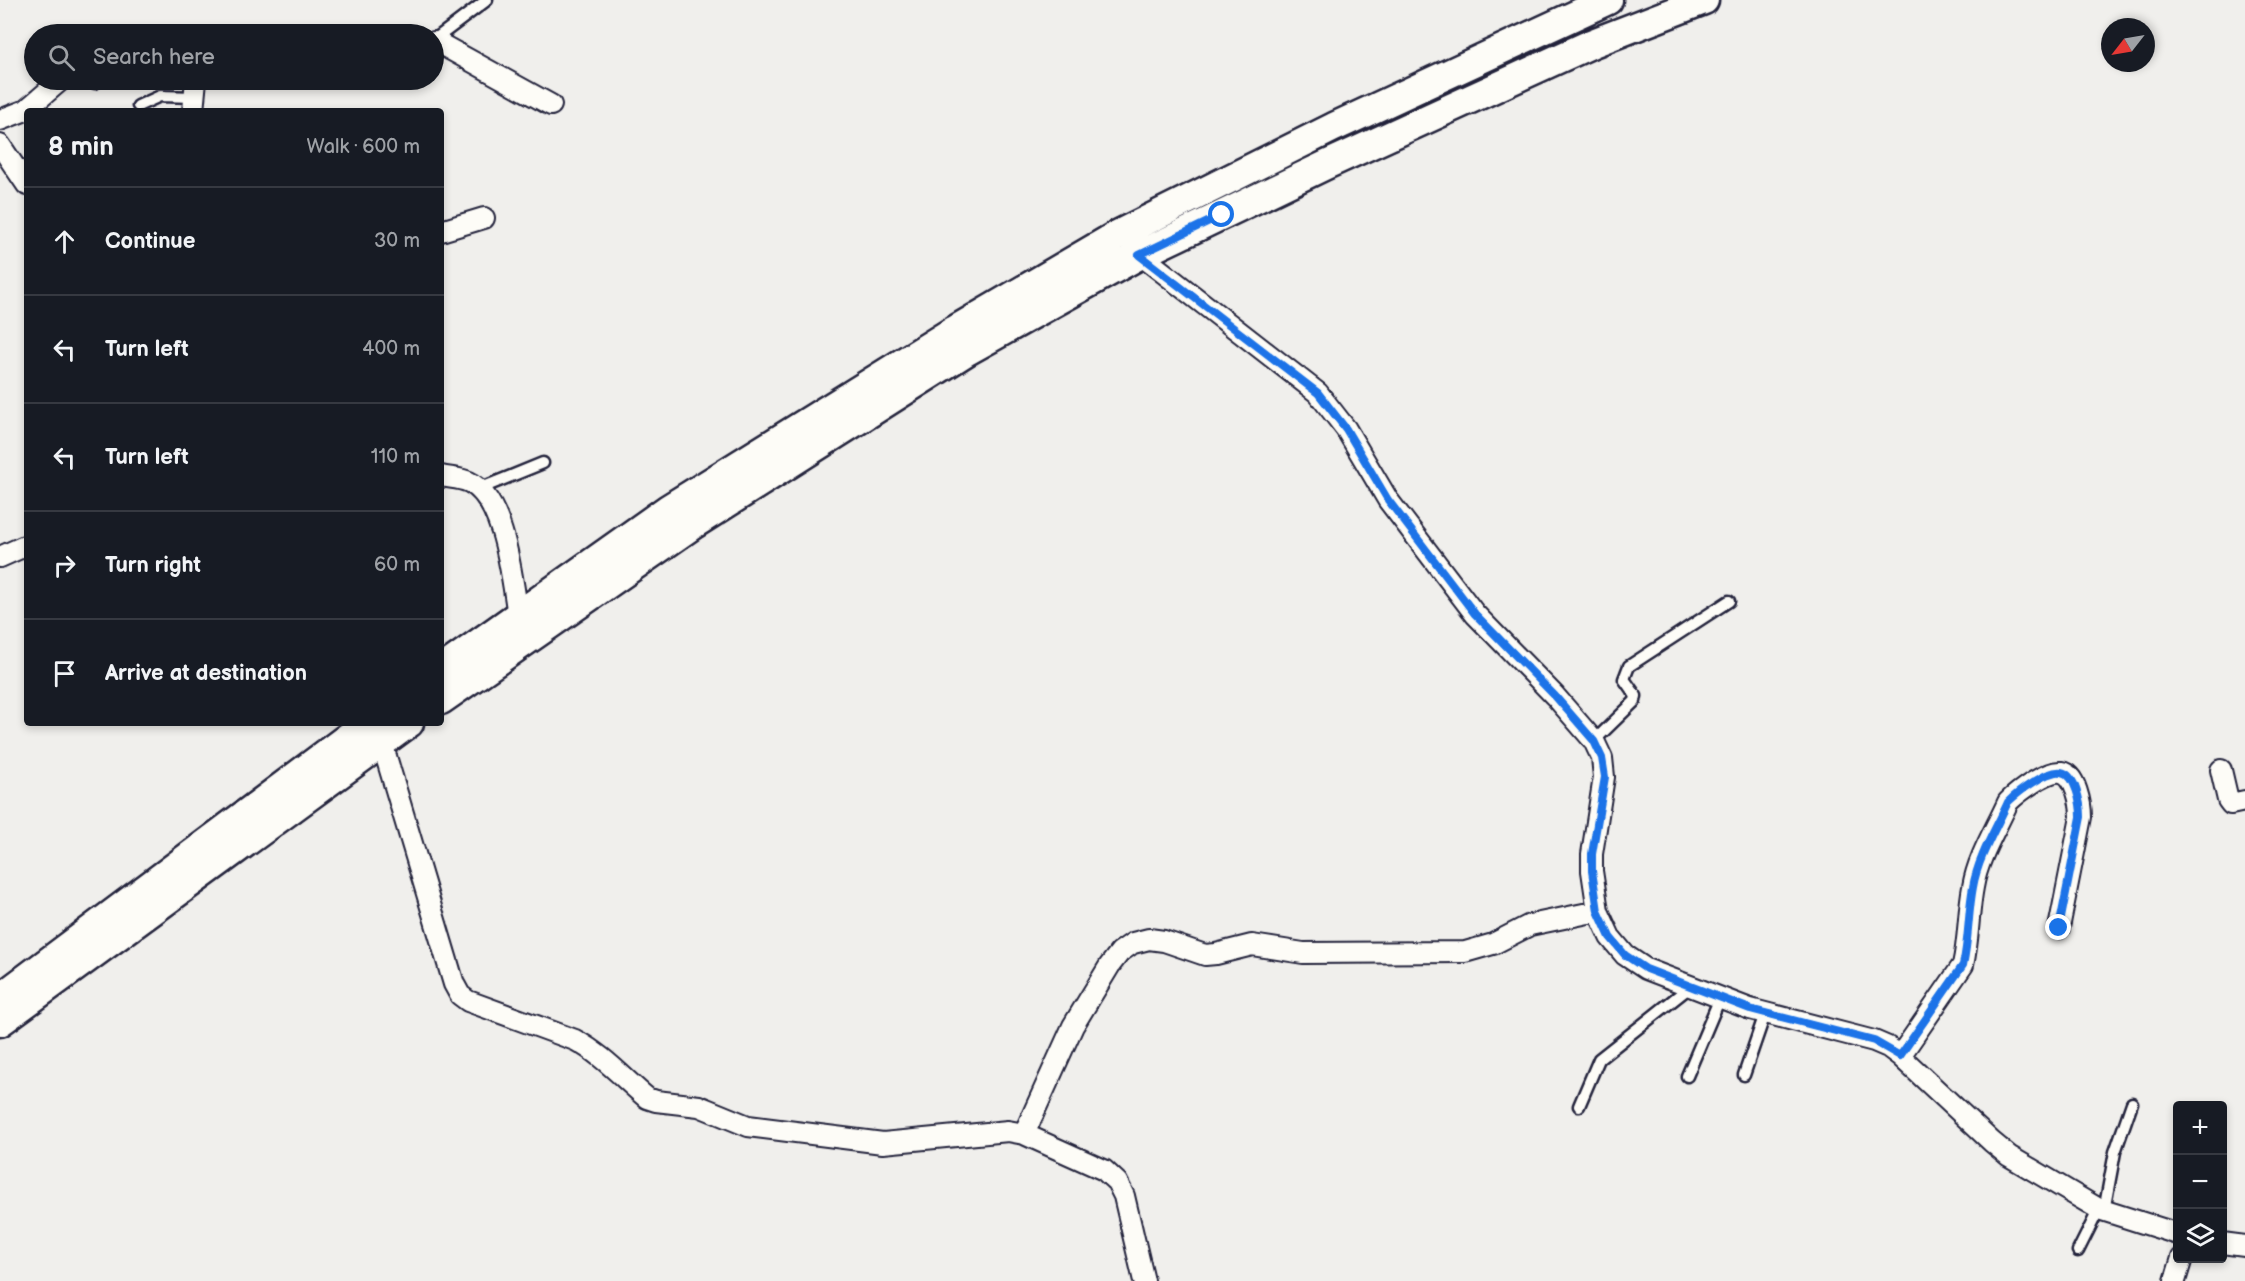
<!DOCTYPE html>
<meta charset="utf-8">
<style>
body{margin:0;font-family:"Balsamiq Sans",sans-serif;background:#20242c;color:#f1f3f6}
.controls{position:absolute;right:18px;bottom:18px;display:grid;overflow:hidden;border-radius:6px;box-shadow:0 3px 9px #0003}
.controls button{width:54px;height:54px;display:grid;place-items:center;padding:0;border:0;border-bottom:2px solid #363941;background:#171b24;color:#f1f3f6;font:30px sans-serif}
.compass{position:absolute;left:2101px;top:18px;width:54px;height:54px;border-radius:50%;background:#171b24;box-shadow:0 3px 9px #0003;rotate:239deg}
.stop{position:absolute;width:18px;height:18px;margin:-14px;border:4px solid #1a73e8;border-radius:50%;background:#fff}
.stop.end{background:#1a73e8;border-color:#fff;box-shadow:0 2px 6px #0008}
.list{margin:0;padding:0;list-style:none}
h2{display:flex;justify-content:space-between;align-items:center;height:78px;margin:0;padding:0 24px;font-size:26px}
h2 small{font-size:20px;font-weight:400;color:#9ea1a6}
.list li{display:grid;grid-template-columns:39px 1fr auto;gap:18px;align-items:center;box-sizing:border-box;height:108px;padding:0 24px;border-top:2px solid #363941}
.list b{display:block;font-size:22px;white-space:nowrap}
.list em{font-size:20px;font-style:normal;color:#9ea1a6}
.icon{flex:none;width:33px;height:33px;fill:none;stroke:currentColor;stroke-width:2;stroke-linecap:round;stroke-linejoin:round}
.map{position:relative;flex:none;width:2245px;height:1281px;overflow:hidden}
.search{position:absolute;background:#171b24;box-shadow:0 3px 9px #0003;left:24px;top:24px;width:420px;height:66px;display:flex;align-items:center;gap:15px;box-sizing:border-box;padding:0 21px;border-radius:33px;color:#9ea1a6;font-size:22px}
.panel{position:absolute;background:#171b24;box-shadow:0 3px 9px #0003;left:24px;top:108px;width:420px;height:618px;border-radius:6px}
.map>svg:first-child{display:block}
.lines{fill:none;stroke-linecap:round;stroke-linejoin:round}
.lane-casing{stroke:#22223b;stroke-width:15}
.street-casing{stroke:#22223b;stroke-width:24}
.secondary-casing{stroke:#22223b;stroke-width:33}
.lane{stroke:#fdfcf7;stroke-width:10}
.street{stroke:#fdfcf7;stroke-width:20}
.secondary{stroke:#fdfcf7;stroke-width:28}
.route{stroke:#1a73e8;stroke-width:8}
</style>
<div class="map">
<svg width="2245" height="1281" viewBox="0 0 2245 1281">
<rect width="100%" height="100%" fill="#f0efec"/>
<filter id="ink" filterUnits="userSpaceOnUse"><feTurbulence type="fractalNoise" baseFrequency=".0167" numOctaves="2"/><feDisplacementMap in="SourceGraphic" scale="12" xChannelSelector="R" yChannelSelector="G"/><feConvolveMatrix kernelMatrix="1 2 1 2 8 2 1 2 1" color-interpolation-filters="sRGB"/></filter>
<g filter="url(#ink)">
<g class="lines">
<defs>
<path id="lane" d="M434,40L487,0
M95,80V83
M138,106L160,96L195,97
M479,489L543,463
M1594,741L1635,701L1636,696L1624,679L1629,666L1729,601
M1744,1075L1765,1014
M1687,1076L1720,998
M1579,1106L1599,1059L1691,986
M2104,1211L2115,1152L2132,1103
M2078,1251L2099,1209"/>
<path id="street" d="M434,42L444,46L551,105
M193,111L196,80
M0,120L26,110L61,80
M0,145L27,185
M441,231L484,218
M1133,249L1318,393L1346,429L1388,500L1475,614L1555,696L1594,741L1602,758L1604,777L1592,854V871L1598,911L1610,937L1625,955L1646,969L1750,1009L1874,1041L1888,1047L1900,1056L1992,1142L2009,1156L2099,1209L2178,1234
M441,476C450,478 461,478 469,482C505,499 512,580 518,615
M0,557L27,545
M375,734L382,743L454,984L460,995L468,1001L575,1040C603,1055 623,1078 647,1098L656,1101L699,1106L748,1126L883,1143L1008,1131L1024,1134L1104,1170L1117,1182L1124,1196L1144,1281
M2221,770L2228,800L2231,804L2245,801
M1900,1056L1963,965C1969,939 1968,913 1973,887C1978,857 1996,829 2008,802C2018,792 2047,770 2061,772C2076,774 2081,805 2081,817L2059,928
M1024,1134L1073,1026L1110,965L1120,952L1133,943L1149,939L1164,941L1205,955L1216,954L1252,945L1303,953L1465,952L1493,944L1530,925L1598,911
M2222,1243L2245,1246
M2175,1281L2182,1258"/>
<path id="secondary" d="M441,670L668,509L955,330L1119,234L1334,127L1608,0
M441,700L694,524L967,351L1139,255L1326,165L1593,43L1704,0
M0,998L367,723
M0,1022L409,723"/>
</defs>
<use href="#lane" class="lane-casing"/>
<use href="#street" class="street-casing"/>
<use href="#secondary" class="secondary-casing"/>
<use href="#lane" class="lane"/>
<use href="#street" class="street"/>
<use href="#secondary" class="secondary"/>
</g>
</g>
<g class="lines" filter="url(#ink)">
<path class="route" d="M1222,215L1139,255L1318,393L1346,429L1388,500L1475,614L1555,696L1594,741L1602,758L1605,777L1592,854V871L1598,911L1610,937L1625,955L1646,969L1750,1009L1874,1041L1900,1056L1963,965C1969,939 1968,913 1973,887C1978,857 1996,829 2008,802C2018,792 2047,770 2061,772C2076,774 2081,805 2081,817L2059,928"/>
</g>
</svg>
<div class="controls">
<button>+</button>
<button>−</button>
<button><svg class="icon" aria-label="layers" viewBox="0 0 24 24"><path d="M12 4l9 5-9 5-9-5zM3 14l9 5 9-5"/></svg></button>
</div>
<svg class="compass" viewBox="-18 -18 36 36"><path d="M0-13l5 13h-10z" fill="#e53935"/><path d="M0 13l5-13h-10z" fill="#9ea1a6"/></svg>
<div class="stop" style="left:1222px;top:215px"></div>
<div class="stop end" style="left:2059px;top:928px"></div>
<div class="search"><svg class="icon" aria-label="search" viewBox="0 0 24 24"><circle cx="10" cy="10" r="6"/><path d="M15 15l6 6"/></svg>Search here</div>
<section class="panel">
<h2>8 min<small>Walk · 600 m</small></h2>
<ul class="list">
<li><svg class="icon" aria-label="ahead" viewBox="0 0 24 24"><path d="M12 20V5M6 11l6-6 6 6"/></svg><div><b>Continue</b></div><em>30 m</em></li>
<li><svg class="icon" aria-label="left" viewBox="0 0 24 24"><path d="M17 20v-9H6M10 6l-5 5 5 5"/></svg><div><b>Turn left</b></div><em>400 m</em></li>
<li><svg class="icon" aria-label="left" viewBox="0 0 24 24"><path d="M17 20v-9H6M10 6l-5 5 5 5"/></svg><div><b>Turn left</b></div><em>110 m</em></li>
<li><svg class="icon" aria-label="right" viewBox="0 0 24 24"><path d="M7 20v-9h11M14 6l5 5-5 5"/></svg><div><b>Turn right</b></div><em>60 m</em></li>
<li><svg class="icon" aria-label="arrive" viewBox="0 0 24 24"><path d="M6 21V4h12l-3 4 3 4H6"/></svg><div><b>Arrive at destination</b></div></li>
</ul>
</section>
</div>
